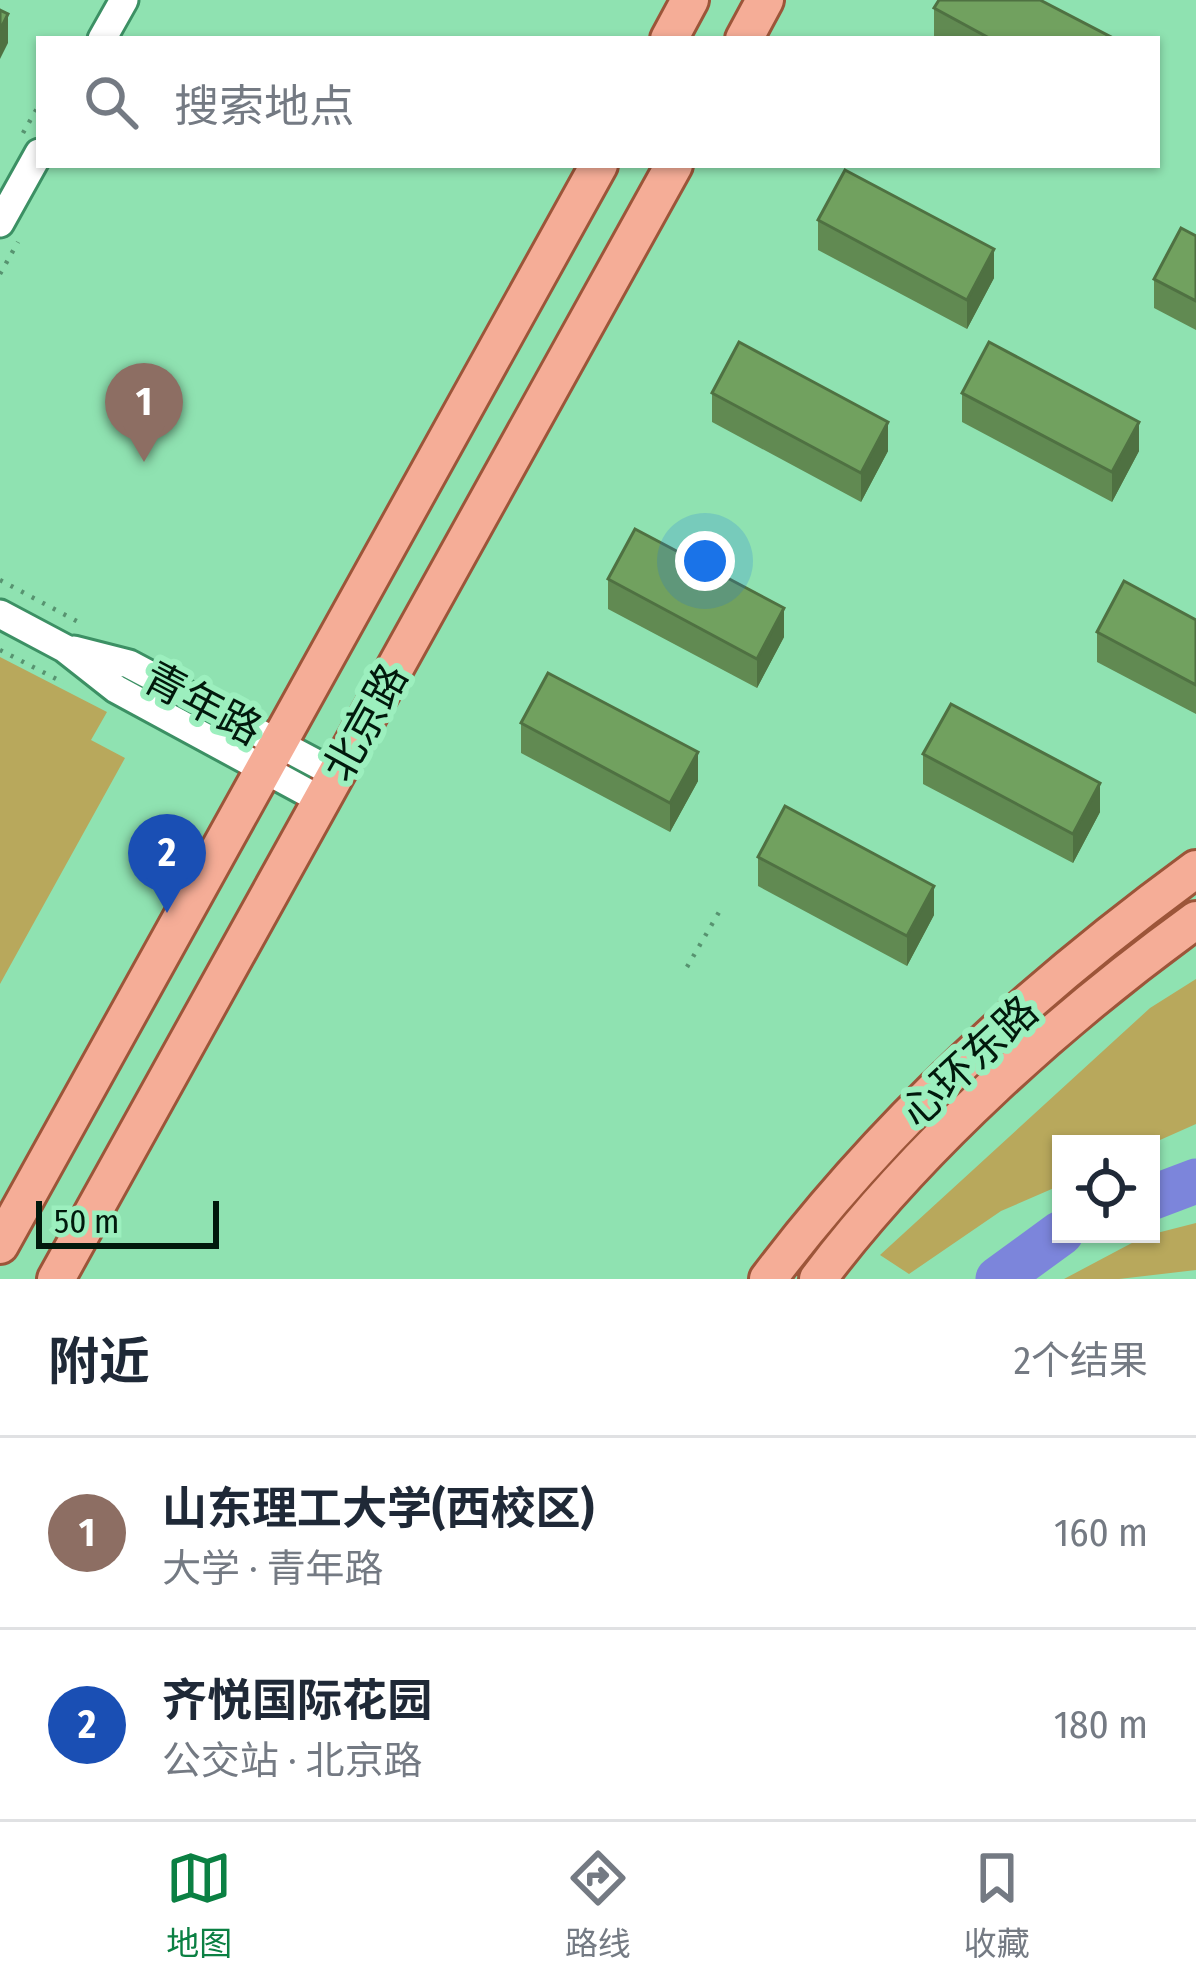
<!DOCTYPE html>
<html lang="zh">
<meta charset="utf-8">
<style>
body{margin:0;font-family:"Fira Sans Condensed","Noto Sans SC",sans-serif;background:#f6f6f7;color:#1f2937}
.controls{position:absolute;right:36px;bottom:36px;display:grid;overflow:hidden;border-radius:0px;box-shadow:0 3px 9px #0004}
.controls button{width:108px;height:108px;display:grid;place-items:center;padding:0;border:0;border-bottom:3px solid #e0e1e3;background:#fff;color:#1f2937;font:60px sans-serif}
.scale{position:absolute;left:36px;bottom:30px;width:183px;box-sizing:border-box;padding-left:12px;border:6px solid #01190c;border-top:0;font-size:33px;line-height:42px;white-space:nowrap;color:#01190c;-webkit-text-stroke:9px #9cefbe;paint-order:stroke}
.you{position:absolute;left:705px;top:561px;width:42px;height:42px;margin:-30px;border:9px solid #fff;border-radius:50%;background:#1a73e8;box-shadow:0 0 0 18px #1a73e833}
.badge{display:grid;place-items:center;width:78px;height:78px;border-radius:50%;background:#0b8043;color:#fff;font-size:39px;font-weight:700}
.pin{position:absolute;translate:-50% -99px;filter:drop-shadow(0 3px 6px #0008)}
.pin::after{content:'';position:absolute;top:63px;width:42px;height:36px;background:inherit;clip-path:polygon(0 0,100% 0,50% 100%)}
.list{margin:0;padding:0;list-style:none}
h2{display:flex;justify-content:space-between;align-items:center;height:156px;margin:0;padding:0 48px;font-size:51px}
h2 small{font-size:39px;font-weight:400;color:#747a83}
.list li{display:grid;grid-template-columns:78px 1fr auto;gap:36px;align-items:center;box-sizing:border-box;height:192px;padding:0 48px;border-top:3px solid #e0e1e3}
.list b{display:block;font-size:45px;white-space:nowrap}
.list p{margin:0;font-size:39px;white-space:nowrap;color:#747a83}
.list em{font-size:39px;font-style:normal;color:#747a83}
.icon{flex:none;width:66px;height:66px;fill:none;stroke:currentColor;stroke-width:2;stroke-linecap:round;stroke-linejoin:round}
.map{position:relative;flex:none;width:1196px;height:1279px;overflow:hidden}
.search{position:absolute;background:#fff;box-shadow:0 3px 9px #0004;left:36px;right:36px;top:36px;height:132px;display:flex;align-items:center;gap:30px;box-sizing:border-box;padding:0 42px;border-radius:0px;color:#747a83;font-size:45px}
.sheet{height:540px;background:#fff}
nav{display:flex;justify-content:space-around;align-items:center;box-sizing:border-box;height:168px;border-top:3px solid #e0e1e3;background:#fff;font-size:33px;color:#747a83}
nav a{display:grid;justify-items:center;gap:6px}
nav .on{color:#0b8043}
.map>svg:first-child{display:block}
.green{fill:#b8a85c}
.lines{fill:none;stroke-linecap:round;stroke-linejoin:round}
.river{stroke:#7c85db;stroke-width:45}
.minor-casing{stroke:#3c9064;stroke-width:33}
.major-casing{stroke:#9c5539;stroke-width:42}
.path{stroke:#579370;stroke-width:4.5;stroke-dasharray:3 9;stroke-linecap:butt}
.minor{stroke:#fff;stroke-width:27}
.major{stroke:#f5ad97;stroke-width:36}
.wall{fill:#618a52}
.shaded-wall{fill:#4f7142}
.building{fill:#71a15f;stroke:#4f7142;stroke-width:3}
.labels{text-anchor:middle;stroke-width:12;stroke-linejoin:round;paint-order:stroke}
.street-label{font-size:42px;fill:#01190c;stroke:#9cefbe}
</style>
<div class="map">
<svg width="1196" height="1279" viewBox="0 0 1196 1279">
<rect width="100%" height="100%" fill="#8fe2b1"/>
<path class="green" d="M0,657L107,712L91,740L125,758L0,984Z
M1196,979V1124L1151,1144H1061V1185L1001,1211L909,1274L880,1255L1150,1008Z
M1196,1223V1270L1119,1279H1064L1145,1236Z"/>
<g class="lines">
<path class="river" d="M1151,1198L1196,1181
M998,1279L1061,1233"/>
<defs>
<path id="minor" d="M102,39L124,0
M0,223L39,153
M0,614L64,648L116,689L321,800
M74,650L129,664L336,774"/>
<path id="major" d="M669,39L690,0
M744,39L765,0
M0,1245L599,165
M56,1279L674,165
M768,1279C887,1121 1036,986 1196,869
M818,1279C918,1146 1062,1017 1196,920"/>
</defs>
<use href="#minor" class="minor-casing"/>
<use href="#major" class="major-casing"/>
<path class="path" d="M23,133L39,105
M0,274L18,242
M0,580L84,625
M0,650L64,683
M687,967L722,907"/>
<use href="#minor" class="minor"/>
<use href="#major" class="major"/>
</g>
<path class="wall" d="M934,8L1111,39H937L934,38Z
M818,220L994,278L967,329L818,250Z
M1196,236V330L1154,308V279Z
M712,393L888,451L861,502L712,422Z
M962,393L1139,451L1112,502L962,422Z
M608,579L784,637L757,688L608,609Z
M1196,620V714L1097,662V632Z
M521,723L698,781L670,832L521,753Z
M923,754L1100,812L1073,863L923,784Z
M758,857L934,915L907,966L758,886Z"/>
<path class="shaded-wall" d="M8,14V43L0,59V30Z
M994,249V278L967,329V300Z
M888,422V451L861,502V473Z
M1139,422V451L1112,502V472Z
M784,608V637L757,688V659Z
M698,752V781L670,832V803Z
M1100,783V812L1073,863V834Z
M934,886V915L907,966V936Z"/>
<path class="building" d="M939,0H1040L1111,37L1110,39H991L934,8Z
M0,10L8,14L0,30Z
M845,170L994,249L967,300L818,220Z
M1181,228L1196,236V301L1154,279Z
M739,342L888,422L861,473L712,393Z
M989,342L1139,422L1112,472L962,393Z
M635,529L784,608L757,659L608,579Z
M1124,581L1196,620V685L1097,632Z
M548,673L698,752L670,803L521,723Z
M951,704L1100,783L1073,834L923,754Z
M785,806L934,886L907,936L758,857Z"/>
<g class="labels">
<g class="street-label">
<text transform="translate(203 703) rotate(28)" y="15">青年路</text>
<text transform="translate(365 722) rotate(-61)" y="15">北京路</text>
<text transform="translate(969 1061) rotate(-43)" y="15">心环东路</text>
</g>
</g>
</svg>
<div class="controls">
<button><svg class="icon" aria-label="locate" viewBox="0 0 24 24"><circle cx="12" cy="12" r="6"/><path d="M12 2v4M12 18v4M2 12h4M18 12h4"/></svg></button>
</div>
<div class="scale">50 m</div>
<div class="you"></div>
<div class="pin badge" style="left:144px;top:462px;background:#8d6e63">1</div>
<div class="pin badge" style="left:167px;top:913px;background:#1a4fb4">2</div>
<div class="search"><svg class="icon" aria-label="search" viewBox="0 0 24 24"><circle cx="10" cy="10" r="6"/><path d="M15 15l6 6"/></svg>搜索地点</div>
</div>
<section class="sheet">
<h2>附近<small>2个结果</small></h2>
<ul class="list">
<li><span class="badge" style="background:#8d6e63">1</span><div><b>山东理工大学(西校区)</b><p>大学 · 青年路</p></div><em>160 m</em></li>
<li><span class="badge" style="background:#1a4fb4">2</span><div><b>齐悦国际花园</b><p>公交站 · 北京路</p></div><em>180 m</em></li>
</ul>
</section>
<nav>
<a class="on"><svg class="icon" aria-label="map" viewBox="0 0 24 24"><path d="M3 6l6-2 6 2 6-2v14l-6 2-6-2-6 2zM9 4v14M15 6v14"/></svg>地图</a>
<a><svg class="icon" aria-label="directions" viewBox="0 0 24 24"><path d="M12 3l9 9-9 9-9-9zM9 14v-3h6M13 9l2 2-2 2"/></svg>路线</a>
<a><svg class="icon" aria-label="saved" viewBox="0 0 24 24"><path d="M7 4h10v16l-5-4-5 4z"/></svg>收藏</a>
</nav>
